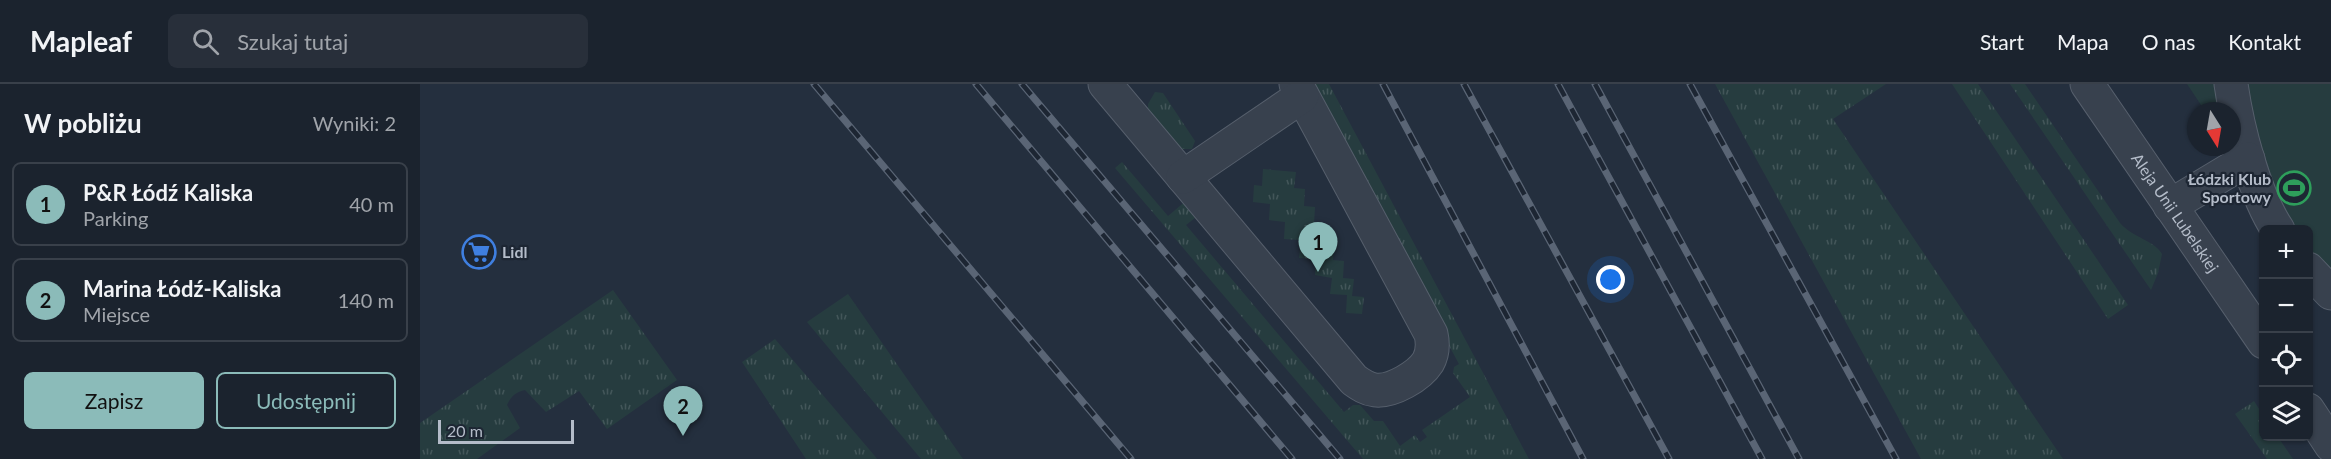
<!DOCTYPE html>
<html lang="pl">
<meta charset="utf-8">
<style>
body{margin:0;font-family:Lato,sans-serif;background:#282f3a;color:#f1f3f6}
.controls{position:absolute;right:18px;bottom:18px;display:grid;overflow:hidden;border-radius:9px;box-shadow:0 2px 4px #0004}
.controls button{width:54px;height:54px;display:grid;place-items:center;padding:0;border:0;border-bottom:2px solid #39404a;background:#1b232e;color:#f1f3f6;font:30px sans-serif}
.compass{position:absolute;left:1767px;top:18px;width:54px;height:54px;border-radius:50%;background:#1b232e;box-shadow:0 2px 4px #0004;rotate:169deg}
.scale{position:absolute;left:18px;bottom:15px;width:136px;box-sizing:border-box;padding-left:6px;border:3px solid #b4bcc9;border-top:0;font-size:16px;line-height:21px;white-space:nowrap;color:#b4bcc9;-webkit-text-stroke:4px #1d2633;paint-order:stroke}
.you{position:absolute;left:1191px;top:196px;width:21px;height:21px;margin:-15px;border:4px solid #fff;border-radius:50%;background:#1a73e8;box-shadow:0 0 0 9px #1a73e833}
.badge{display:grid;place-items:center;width:39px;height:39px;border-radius:50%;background:#8bbbb9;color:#111;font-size:20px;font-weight:700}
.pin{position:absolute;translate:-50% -50px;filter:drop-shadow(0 2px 3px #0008)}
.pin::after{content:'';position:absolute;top:32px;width:21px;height:18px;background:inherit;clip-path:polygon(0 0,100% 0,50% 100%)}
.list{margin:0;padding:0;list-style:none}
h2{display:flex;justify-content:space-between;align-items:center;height:78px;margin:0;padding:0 24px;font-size:26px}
h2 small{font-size:20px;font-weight:400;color:#a0a4aa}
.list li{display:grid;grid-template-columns:39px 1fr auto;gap:18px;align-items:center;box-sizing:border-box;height:84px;margin:0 12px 12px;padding:0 12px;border:2px solid #39404a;border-radius:9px}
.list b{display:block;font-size:22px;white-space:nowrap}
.list p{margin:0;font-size:20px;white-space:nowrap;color:#a0a4aa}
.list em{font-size:20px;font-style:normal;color:#a0a4aa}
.actions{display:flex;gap:12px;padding:18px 24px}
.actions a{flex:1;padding:14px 0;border:2px solid #8bbbb9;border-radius:9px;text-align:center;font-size:21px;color:#8bbbb9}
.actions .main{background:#8bbbb9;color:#111}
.icon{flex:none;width:33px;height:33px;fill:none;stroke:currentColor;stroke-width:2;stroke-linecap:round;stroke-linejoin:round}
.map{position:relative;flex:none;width:1911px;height:375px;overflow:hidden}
header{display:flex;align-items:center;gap:36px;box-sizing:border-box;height:84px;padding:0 30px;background:#1b232e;border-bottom:2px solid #39404a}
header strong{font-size:28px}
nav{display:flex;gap:33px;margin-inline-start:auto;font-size:21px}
.search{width:420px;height:54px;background:#282f3a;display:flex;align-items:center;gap:15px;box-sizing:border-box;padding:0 21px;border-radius:9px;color:#a0a4aa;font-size:22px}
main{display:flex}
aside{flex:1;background:#1b232e}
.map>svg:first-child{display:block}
.grass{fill:url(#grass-tufts)}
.pitch{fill:#263c3f}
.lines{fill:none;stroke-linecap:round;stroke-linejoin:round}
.minor-casing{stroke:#565f6c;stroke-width:35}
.minor{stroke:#38414e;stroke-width:33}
.rail-casing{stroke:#5a6575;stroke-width:7}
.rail{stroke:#1d2633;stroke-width:4.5;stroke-dasharray:14;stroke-linecap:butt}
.labels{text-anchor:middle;stroke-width:4.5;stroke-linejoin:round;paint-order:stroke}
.poi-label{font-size:16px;font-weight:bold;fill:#b4bcc9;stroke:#1d2633;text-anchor:end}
.street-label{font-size:16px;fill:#b4bcc9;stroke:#1d2633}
</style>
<header>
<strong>Mapleaf</strong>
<div class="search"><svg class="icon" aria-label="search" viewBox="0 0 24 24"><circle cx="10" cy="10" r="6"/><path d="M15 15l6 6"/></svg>Szukaj tutaj</div>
<nav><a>Start</a><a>Mapa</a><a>O nas</a><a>Kontakt</a></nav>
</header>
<main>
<aside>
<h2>W pobliżu<small>Wyniki: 2</small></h2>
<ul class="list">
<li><span class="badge">1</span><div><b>P&amp;R Łódź Kaliska</b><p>Parking</p></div><em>40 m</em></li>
<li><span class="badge">2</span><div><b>Marina Łódź-Kaliska</b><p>Miejsce</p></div><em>140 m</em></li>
</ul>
<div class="actions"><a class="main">Zapisz</a><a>Udostępnij</a></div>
</aside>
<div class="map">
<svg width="1911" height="375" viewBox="0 0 1911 375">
<defs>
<pattern id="grass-tufts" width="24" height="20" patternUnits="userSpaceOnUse" patternTransform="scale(1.5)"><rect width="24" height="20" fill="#263c3f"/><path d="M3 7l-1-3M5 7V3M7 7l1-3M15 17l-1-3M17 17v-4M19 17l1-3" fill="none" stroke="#435659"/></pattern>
</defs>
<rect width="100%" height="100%" fill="#242f3e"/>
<path class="grass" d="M888,0H909L1109,375H943L695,84L702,78L748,132L767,116L776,129L775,134L766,141L924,328L933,321H940L954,337H963L980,362L995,351L1000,358L1007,353L1002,346L1050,313L1033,289L1034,283L1039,280Z
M1295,0H1466L1413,35L1643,375H1501Z
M1532,0H1558L1708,221L1688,235Z
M1590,0H1605L1700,139C1713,154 1734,156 1742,170L1738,189L1731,206Z
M735,8L743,9L775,57L772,65H759L728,28V20Z
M843,85L876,88L874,104L885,105L884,122L895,123L894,140L905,141L903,158L914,159L913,176L924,177L923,194L934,195L932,212L944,213L942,230L926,229L927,211L910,210L912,194L895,191L896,175L879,174L881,156L864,155L865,138L849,136L850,120L833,118L834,101L842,102Z
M193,206L257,296L187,345L159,307L126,328L105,306C96,308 91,312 87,321L100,344L57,375H0V339Z
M428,210L543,375H501L387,238Z
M355,255L454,371L457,375H386L322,278Z
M1834,317L1843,331L1844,352L1858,353L1873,375H1847L1815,330Z"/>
<path class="pitch" d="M1767,0H1911V210L1889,178L1888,146L1866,145L1812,27H1785Z"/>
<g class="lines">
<defs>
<g id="minor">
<path d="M685,0L934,296C941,301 947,305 955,306C972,308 999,292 1008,278C1013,269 1013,259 1011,250L876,0"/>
<path id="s1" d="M1667,0L1844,258"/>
<path d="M1811,0C1817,43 1834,110 1858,146"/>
<path d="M763,93L882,12"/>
<path d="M1750,122L1828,75"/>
<path d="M1888,185L1911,209"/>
<path d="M1888,326L1911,361"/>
</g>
</defs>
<use href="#minor" class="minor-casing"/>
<use href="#minor" class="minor"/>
<defs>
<path id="rail" d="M394,0L711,375
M556,0L872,375
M602,0L920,375
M963,0L1163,375
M1044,0L1249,375
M1138,0L1342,375
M1175,0L1379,375
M1270,0L1476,375"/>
</defs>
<use href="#rail" class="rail-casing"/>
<use href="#rail" class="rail"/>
</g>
<defs>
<symbol id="stadium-ring" viewBox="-11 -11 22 22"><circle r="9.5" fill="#1d2633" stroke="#2e9e5b" stroke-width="1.5"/><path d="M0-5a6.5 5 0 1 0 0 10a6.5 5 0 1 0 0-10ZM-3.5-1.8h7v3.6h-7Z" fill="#2e9e5b"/></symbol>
<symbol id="supermarket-ring" viewBox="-11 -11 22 22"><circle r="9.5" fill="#1d2633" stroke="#3f7fe0" stroke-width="1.5"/><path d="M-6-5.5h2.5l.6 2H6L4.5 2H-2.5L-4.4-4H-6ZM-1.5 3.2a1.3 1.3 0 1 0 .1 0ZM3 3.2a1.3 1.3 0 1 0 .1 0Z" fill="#3f7fe0"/></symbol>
</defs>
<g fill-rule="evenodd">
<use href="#stadium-ring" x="1855" y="85" width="38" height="38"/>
<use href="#supermarket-ring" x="40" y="149" width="38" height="38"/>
</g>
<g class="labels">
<g class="poi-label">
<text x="1851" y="101">Łódzki Klub<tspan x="1851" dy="18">Sportowy</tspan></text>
<text x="82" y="174" text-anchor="start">Lidl</text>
</g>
<g class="street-label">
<text dy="6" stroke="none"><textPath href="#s1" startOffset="156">Aleja Unii Lubelskiej</textPath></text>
</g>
</g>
</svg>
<div class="controls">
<button>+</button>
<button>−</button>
<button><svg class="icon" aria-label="locate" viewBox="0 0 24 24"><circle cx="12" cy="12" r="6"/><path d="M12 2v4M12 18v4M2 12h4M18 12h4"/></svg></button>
<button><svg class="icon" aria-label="layers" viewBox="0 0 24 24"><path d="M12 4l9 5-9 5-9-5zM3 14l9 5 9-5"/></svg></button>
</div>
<svg class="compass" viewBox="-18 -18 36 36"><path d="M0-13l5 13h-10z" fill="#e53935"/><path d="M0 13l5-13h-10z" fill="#a0a4aa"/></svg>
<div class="scale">20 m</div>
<div class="you"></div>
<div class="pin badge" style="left:898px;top:188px">1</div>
<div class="pin badge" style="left:263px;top:352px">2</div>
</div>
</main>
